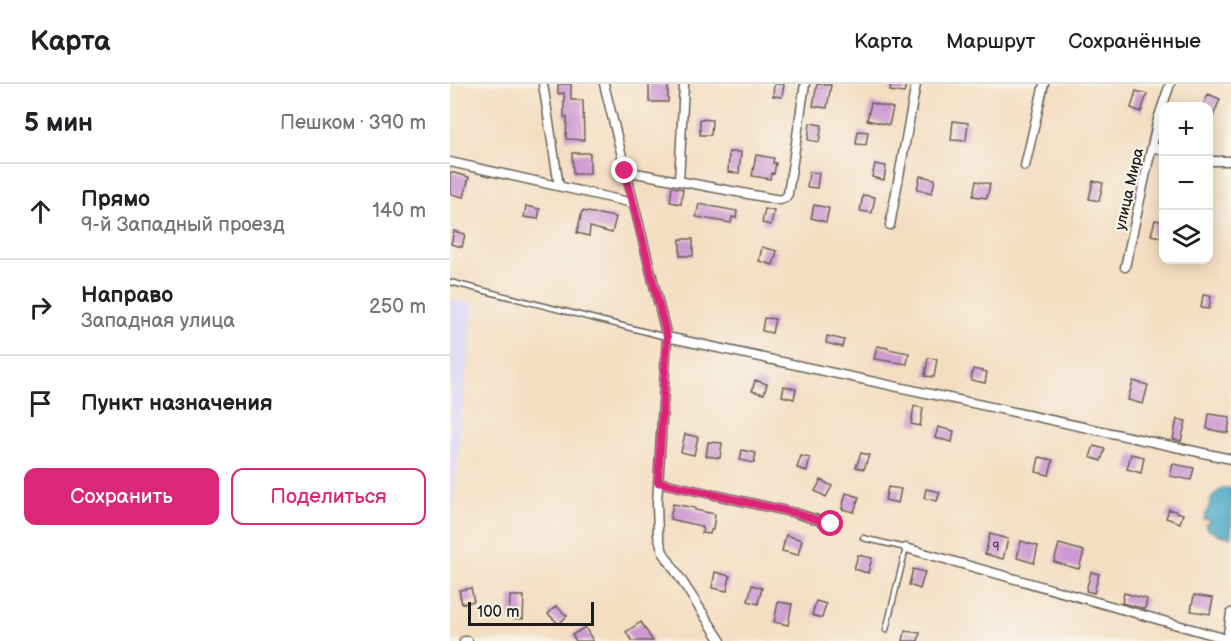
<!DOCTYPE html>
<html lang="ru">
<meta charset="utf-8">
<style>
body{margin:0;font-family:"Balsamiq Sans",sans-serif;background:#f2f2f2;color:#202124}
.controls{position:absolute;right:18px;top:18px;display:grid;overflow:hidden;border-radius:12px;box-shadow:0 3px 15px #0003}
.controls button{width:54px;height:54px;display:grid;place-items:center;padding:0;border:0;border-bottom:2px solid #e0e0e0;background:#fff;color:#202124;font:30px sans-serif}
.scale{position:absolute;left:18px;bottom:15px;width:126px;box-sizing:border-box;padding-left:6px;border:3px solid #1c1c1c;border-top:0;font-size:16px;line-height:21px;white-space:nowrap;color:#1c1c1c;-webkit-text-stroke:4px #f7f3e8;paint-order:stroke}
.stop{position:absolute;width:18px;height:18px;margin:-14px;border:4px solid #db2777;border-radius:50%;background:#fff}
.stop.end{background:#db2777;border-color:#fff;box-shadow:0 2px 6px #0008}
.list{margin:0;padding:0;list-style:none}
h2{display:flex;justify-content:space-between;align-items:center;height:78px;margin:0;padding:0 24px;font-size:26px}
h2 small{font-size:20px;font-weight:400;color:#757577}
.list li{display:grid;grid-template-columns:39px 1fr auto;gap:18px;align-items:center;box-sizing:border-box;height:96px;padding:0 24px;border-top:2px solid #e0e0e0}
.list b{display:block;font-size:22px;white-space:nowrap}
.list p{margin:0;font-size:20px;white-space:nowrap;color:#757577}
.list em{font-size:20px;font-style:normal;color:#757577}
.actions{display:flex;gap:12px;padding:18px 24px}
.actions a{flex:1;padding:14px 0;border:2px solid #db2777;border-radius:12px;text-align:center;font-size:21px;color:#db2777}
.actions .main{background:#db2777;color:#fff}
.icon{flex:none;width:33px;height:33px;fill:none;stroke:currentColor;stroke-width:2;stroke-linecap:round;stroke-linejoin:round}
.map{position:relative;flex:none;width:781px;height:557px;overflow:hidden}
header{display:flex;align-items:center;gap:36px;box-sizing:border-box;height:84px;padding:0 30px;background:#fff;border-bottom:2px solid #e0e0e0}
header strong{font-size:28px}
nav{display:flex;gap:33px;margin-inline-start:auto;font-size:21px}
main{display:flex}
aside{flex:1;background:#fff}
.map>svg:first-child{display:block}
.built{fill:#dad6f7}
.water{fill:#48a8c7;stroke:#326272;stroke-width:1.5}
.building{fill:#ce98d2}
.lines{fill:none;stroke-linecap:round;stroke-linejoin:round}
.service-casing{stroke:#686056;stroke-width:7}
.minor-casing{stroke:#686056;stroke-width:11}
.service{stroke:#fff;stroke-width:4}
.minor{stroke:#fff;stroke-width:8}
.route{stroke:#db2777;stroke-width:8}
.labels{text-anchor:middle;stroke-width:4.5;stroke-linejoin:round;paint-order:stroke}
.number-label{font-size:12px;fill:#483b4a}
.street-label{font-size:15px;fill:#1c1c1c;stroke:#f7f3e8}
</style>
<header>
<strong>Карта</strong>
<nav><a>Карта</a><a>Маршрут</a><a>Сохранённые</a></nav>
</header>
<main>
<aside>
<h2>5 мин<small>Пешком · 390 m</small></h2>
<ul class="list">
<li><svg class="icon" aria-label="ahead" viewBox="0 0 24 24"><path d="M12 20V5M6 11l6-6 6 6"/></svg><div><b>Прямо</b><p>9-й Западный проезд</p></div><em>140 m</em></li>
<li><svg class="icon" aria-label="right" viewBox="0 0 24 24"><path d="M7 20v-9h11M14 6l5 5-5 5"/></svg><div><b>Направо</b><p>Западная улица</p></div><em>250 m</em></li>
<li><svg class="icon" aria-label="arrive" viewBox="0 0 24 24"><path d="M6 21V4h12l-3 4 3 4H6"/></svg><div><b>Пункт назначения</b></div></li>
</ul>
<div class="actions"><a class="main">Сохранить</a><a>Поделиться</a></div>
</aside>
<div class="map">
<svg width="781" height="557" viewBox="0 0 781 557">
<rect width="100%" height="100%" fill="#f7f3e8"/>
<filter id="ink" filterUnits="userSpaceOnUse"><feTurbulence type="fractalNoise" baseFrequency=".0167" numOctaves="2"/><feDisplacementMap in="SourceGraphic" scale="12" xChannelSelector="R" yChannelSelector="G"/><feConvolveMatrix kernelMatrix="1 2 1 2 8 2 1 2 1" color-interpolation-filters="sRGB"/></filter>
<filter id="wash" filterUnits="userSpaceOnUse"><feTurbulence type="fractalNoise" baseFrequency=".008" numOctaves="4" result="noise"/><feDisplacementMap in="SourceGraphic" scale="24" xChannelSelector="R" yChannelSelector="G"/><feGaussianBlur stdDeviation="1.35" result="paint"/><feColorMatrix in="noise" values="0 0 0 0 0 0 0 0 0 0 0 0 0 0 0 0 0 1.4 0 .05"/><feComposite in="paint" operator="in"/></filter>
<g filter="url(#wash)">
<rect width="100%" height="100%" fill="#f4dec2"/>
<path class="built" d="M0,215L24,220L0,450Z"/>
<path class="water" d="M773,404H781V453C772,452 760,450 755,441L760,438L759,436L754,435L763,412Z"/>
<g id="blocks">
<path class="building" d="M108,0H121V16H133L134,56L116,55L117,33H114V9L108,10Z
M324,0H334L332,13L323,12Z
M367,0L381,1L377,24L363,22Z
M441,0H456L454,9L440,7Z
M199,1H218V18H199Z
M686,7L697,10L691,28L681,24Z
M758,10L770,15L759,43V22H753Z
M421,19L443,24L439,41L417,36Z
M250,35L262,36L261,51H250Z
M503,37L518,39L516,57L501,56Z
M360,39L372,41L369,58L358,56Z
M408,47L418,48L416,61L406,60Z
M279,68H291L289,89L278,88Z
M122,69H140V90H123Z
M306,71L324,74L323,79H326L324,90L321,89L320,95L302,92Z
M425,80L436,82L434,96L422,93Z
M0,88L19,93L14,113L0,110Z
M359,88L369,89L367,104L357,103Z
M470,92L485,95L482,109L467,105Z
M526,97L540,100L537,114L523,112Z
M643,97L653,99L649,117L639,115Z
M222,103L233,105L231,120L220,118Z
M413,111L425,113L422,129L410,127Z
M249,120L287,127L286,134L282,133L281,139L246,133Z
M364,121L379,124L376,138L361,134Z
M76,122L90,125L88,135L74,133Z
M315,125L324,127L321,141L312,139Z
M132,127L166,133L162,149L140,143L139,152L127,149Z
M705,136L714,138V154L701,151Z
M4,147L15,150L12,163L1,160Z
M230,155H243V172H230Z
M312,163L327,167L323,181L309,177Z
M753,211L761,212L759,225L751,224Z
M314,234L325,235L322,249L312,247Z
M377,252L394,256L392,263L376,259Z
M427,262L438,264V265L459,269L457,280L424,275Z
M478,274L487,275L484,293L475,292Z
M523,285L537,288L535,299L521,296Z
M305,296L317,300L314,310L302,307Z
M683,297L698,301L693,320L678,316Z
M334,302L346,305L344,315L332,312Z
M464,322L473,324L470,342L461,340Z
M759,330L780,333L778,349L757,345Z
M727,335L736,337L731,357L723,355Z
M488,343L504,347L502,358L485,354Z
M235,350L248,353L244,371L231,368Z
M258,358L272,359L270,374L256,372Z
M644,362L655,365L651,377L640,373Z
M292,366L306,369L304,379L290,376Z
M411,369L419,371L414,385L406,383Z
M681,370L694,373L691,389L677,385Z
M351,372L360,374L357,387L347,384Z
M589,373L603,376L599,391L586,388Z
M723,380L744,384L741,396L720,392Z
M371,396L382,402L376,413L365,407Z
M438,403L451,405L448,419L435,416Z
M476,405L490,408L487,417L474,414Z
M396,409L409,413L404,428L392,425Z
M223,420L245,424V426L265,430L263,446H261L260,450L252,449L253,444H251V442L220,435Z
M719,425L733,430L730,439L716,434Z
M540,450L558,455L553,475L535,470Z
M336,451L352,456L348,471L332,467Z
M571,457L588,462L584,479L567,474Z
M609,460L634,467L629,485L604,478Z
M408,471L422,474L418,489L404,485Z
M463,485L475,488L470,505L459,501Z
M265,488L280,492L277,507L262,504Z
M641,488L649,490L644,509L636,507Z
M302,501L312,504L308,520L298,517Z
M21,504L24,517L12,520L9,506Z
M674,509L697,515L695,525L672,519Z
M744,511L763,514L760,530L741,527Z
M60,512H74L73,535L59,534Z
M366,517L376,520L372,534L362,531Z
M328,518L342,520L338,541L324,538Z
M106,522L117,532L109,540L98,530Z
M191,538L203,557H182L176,548Z
M135,543L143,557H126L122,551Z
M455,547L470,549L468,557H453Z"/>
</g>
</g>
<g filter="url(#ink)">
<use href="#blocks" fill-opacity="0" stroke="#686056" stroke-width="1.5"/>
<g class="lines">
<defs>
<path id="service" d="M0,198L216,253
M413,454L456,464L436,546"/>
<path id="minor" d="M93,0L109,102
M154,0L217,253L207,419L208,451L213,468L271,557
M702,63L714,66
M758,77H781
M0,78L183,119
M575,82L594,0
M175,87L330,116L335,114L338,110L355,0
M229,97L234,0
M440,141L466,0
M675,183L708,35L720,0
M217,253L781,375
M208,398L345,429L381,440
M456,464L777,555
M14,557H18
M777,557L781,529"/>
</defs>
<use href="#service" class="service-casing"/>
<use href="#minor" class="minor-casing"/>
<use href="#service" class="service"/>
<use href="#minor" class="minor"/>
</g>
</g>
<g class="lines" filter="url(#ink)">
<path class="route" d="M175,87L217,253L208,398L345,429L381,440"/>
</g>
<g class="labels">
<g class="number-label">
<text x="546" y="467">9</text>
</g>
<g class="street-label">
<text transform="translate(679 105) rotate(-77)" y="5">улица Мира</text>
</g>
</g>
</svg>
<div class="controls">
<button>+</button>
<button>−</button>
<button><svg class="icon" aria-label="layers" viewBox="0 0 24 24"><path d="M12 4l9 5-9 5-9-5zM3 14l9 5 9-5"/></svg></button>
</div>
<div class="scale">100 m</div>
<div class="stop" style="left:381px;top:440px"></div>
<div class="stop end" style="left:175px;top:87px"></div>
</div>
</main>
